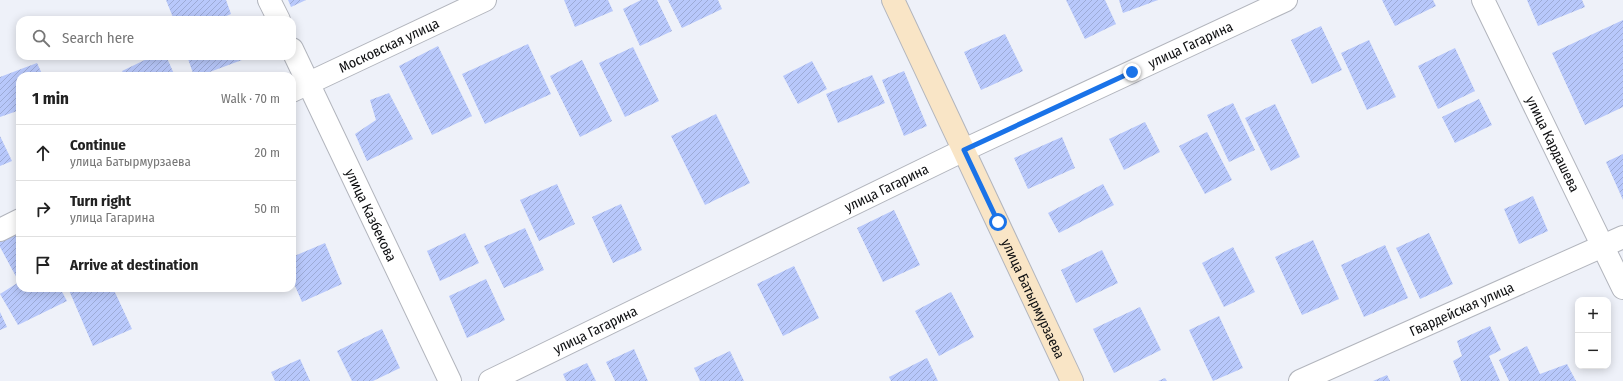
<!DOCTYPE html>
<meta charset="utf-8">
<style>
body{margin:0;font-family:"Fira Sans Condensed",sans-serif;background:#f2f2f2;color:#222}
.controls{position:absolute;right:12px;bottom:12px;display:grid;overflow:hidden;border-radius:8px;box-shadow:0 2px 10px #0003}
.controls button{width:36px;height:36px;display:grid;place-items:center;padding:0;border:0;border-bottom:1px solid #e0e0e0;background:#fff;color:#222;font:20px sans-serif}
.stop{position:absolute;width:12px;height:12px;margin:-9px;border:3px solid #1a73e8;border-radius:50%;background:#fff}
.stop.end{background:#1a73e8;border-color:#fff;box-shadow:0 1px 4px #0008}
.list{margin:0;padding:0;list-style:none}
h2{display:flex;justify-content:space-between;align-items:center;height:52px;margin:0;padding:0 16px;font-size:17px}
h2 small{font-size:13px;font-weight:400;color:#767676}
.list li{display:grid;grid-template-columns:26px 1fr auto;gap:12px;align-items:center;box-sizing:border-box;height:56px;padding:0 16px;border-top:1px solid #e0e0e0}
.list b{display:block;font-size:15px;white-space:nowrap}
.list p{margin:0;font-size:13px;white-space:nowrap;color:#767676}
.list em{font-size:13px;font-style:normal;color:#767676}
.icon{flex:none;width:22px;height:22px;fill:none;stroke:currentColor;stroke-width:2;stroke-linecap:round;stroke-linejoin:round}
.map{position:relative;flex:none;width:1623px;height:381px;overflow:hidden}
.search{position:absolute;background:#fff;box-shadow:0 2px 10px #0003;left:16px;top:16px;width:280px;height:44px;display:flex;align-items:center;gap:10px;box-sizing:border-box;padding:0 14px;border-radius:12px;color:#767676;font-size:15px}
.panel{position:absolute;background:#fff;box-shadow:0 2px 10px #0003;left:16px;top:72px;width:280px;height:220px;border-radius:12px}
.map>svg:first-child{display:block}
.building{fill:url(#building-hatch)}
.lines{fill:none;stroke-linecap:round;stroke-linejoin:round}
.street-casing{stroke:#b2b5bd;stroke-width:24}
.secondary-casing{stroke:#b2b5bd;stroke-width:24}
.street{stroke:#fff;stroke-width:22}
.secondary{stroke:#f9e5c6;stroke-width:22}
.route{stroke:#1a73e8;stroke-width:5}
.labels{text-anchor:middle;stroke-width:3;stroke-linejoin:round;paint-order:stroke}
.street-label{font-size:14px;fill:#0d0e10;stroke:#fefefe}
</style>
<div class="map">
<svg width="1623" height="381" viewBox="0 0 1623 381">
<defs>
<pattern id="building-hatch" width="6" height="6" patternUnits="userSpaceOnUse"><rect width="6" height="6" fill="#b8c8fb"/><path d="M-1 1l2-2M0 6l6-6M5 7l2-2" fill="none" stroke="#9dabd6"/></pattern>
</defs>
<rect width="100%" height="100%" fill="#eef1f9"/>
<path class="building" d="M166,0H226L231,14L217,20H174Z
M288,0H306L291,7Z
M564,0H608L613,11L575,27Z
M641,0H657L672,31L640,46L623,9Z
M668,0H718L722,9L682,28Z
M1066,0H1105L1116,24L1085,39Z
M1119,0H1158L1123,13Z
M1382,0H1433L1436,6L1395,26Z
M1527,0H1582L1585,7L1538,26Z
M1623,20V107L1585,125L1552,53Z
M1321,26L1342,70L1312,84L1291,40Z
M1005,34L1023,71L981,90L964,52Z
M1369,40L1396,97L1367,110L1341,53Z
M528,44L551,94L485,124L462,74Z
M438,46L472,116L432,135L399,66Z
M633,47L659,101L625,117L599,63Z
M1455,48L1475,91L1438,109L1418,66Z
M153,56H166L175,76H125L122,71Z
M187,56H249L250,57L199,76H194Z
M582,60L612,121L580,137L550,76Z
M812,61L827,89L798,104L783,76Z
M37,63L43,76H20V110L0,117V77Z
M904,71L927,126L904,136L882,80Z
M872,75L885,103L838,123L826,94Z
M389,93L413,139L367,161L355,134L376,120L370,100Z
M1479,99L1492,125L1455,143L1442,117Z
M1233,103L1255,150L1229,162L1207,115Z
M1275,104L1300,157L1271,171L1245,118Z
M716,114L750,183L705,205L671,136Z
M1145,122L1160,152L1124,170L1109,139Z
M1207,132L1232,180L1205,194L1179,146Z
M0,136L12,161L0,166Z
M1062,137L1075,168L1028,189L1014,158Z
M292,148L295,155L292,157Z
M1623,154V200L1606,162Z
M557,184L575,224L539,241L520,200Z
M1103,184L1114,205L1059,233L1048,213Z
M1533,196L1548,231L1519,244L1504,209Z
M621,204L642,250L613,263L592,217Z
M894,210L920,265L883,282L857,228Z
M525,228L544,270L504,288L484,246Z
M20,233V288H60L67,301L18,325L0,294L19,282L0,247V241Z
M465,233L479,263L440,281L427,251Z
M1429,233L1453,284L1420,299L1396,248Z
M1313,240L1339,299L1302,315L1275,257Z
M325,243L342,284L302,302L292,279V257Z
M1385,245L1408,298L1364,317L1341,265Z
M1233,247L1255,292L1224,307L1202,263Z
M1102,250L1118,283L1076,303L1061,270Z
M794,266L819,318L783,336L757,284Z
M486,279L505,320L467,338L449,296Z
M68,288H113L132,329L93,346Z
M951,292L974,337L939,356L915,311Z
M1140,307L1161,350L1114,373L1093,329Z
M0,312L7,327L0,330Z
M1219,316L1243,368L1213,381L1189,330Z
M1490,326L1501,350L1489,356L1500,381H1461L1453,361L1462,356L1457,341Z
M382,329L400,368L373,381H352L337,351Z
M1527,346L1540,374L1567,364L1576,381H1509L1499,360Z
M634,349L648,381H615L606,362Z
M730,351L744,381H700L694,368Z
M927,358L938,381H891L889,377Z
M300,359L310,381H275L271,372Z
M587,363L596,381H566L563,374Z
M1387,375L1390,381H1373Z
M1165,378L1167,381H1158Z"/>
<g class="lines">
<defs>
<g id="street">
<path d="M269,0L279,20"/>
<path id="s1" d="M1483,0L1623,288"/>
<path id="s2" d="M292,49L450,381"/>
<path id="s3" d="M292,91L485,0"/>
<path d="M0,230L20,220"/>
<path id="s4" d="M490,381L964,150L1286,0"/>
<path id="s5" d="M1300,381L1623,237"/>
</g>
<g id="secondary">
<path id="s6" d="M893,0L1072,381"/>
</g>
</defs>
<use href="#street" class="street-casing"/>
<use href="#secondary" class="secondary-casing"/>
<use href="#street" class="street"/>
<use href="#secondary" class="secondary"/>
</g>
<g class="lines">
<path class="route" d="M998,222L964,150L1132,72"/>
</g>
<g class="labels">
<g class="street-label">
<text dy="5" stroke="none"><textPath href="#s4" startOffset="777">улица Гагарина</textPath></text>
<text dy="5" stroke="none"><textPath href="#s3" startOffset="107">Московская улица</textPath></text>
<text dy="5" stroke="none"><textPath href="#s1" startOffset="160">улица Кардашева</textPath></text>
<text dy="5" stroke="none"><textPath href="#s4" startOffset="441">улица Гагарина</textPath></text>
<text dy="5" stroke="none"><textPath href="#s2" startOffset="184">улица Казбекова</textPath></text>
<text dy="5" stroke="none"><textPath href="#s6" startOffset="330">улица Батырмурзаева</textPath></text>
<text dy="5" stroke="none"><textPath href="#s5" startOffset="177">Гвардейская улица</textPath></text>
<text dy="5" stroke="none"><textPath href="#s4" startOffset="117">улица Гагарина</textPath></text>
</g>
</g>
</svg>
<div class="controls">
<button>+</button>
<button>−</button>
</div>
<div class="stop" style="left:998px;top:222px"></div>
<div class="stop end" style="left:1132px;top:72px"></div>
<div class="search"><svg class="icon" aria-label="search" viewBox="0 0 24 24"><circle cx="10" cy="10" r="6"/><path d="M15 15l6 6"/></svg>Search here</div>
<section class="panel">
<h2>1 min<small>Walk · 70 m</small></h2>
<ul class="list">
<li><svg class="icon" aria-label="ahead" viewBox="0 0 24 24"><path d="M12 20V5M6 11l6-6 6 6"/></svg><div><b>Continue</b><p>улица Батырмурзаева</p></div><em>20 m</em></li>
<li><svg class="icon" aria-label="right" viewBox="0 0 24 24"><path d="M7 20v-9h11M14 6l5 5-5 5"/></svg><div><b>Turn right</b><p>улица Гагарина</p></div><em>50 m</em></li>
<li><svg class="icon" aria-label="arrive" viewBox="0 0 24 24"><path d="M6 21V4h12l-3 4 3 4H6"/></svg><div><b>Arrive at destination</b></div></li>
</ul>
</section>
</div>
